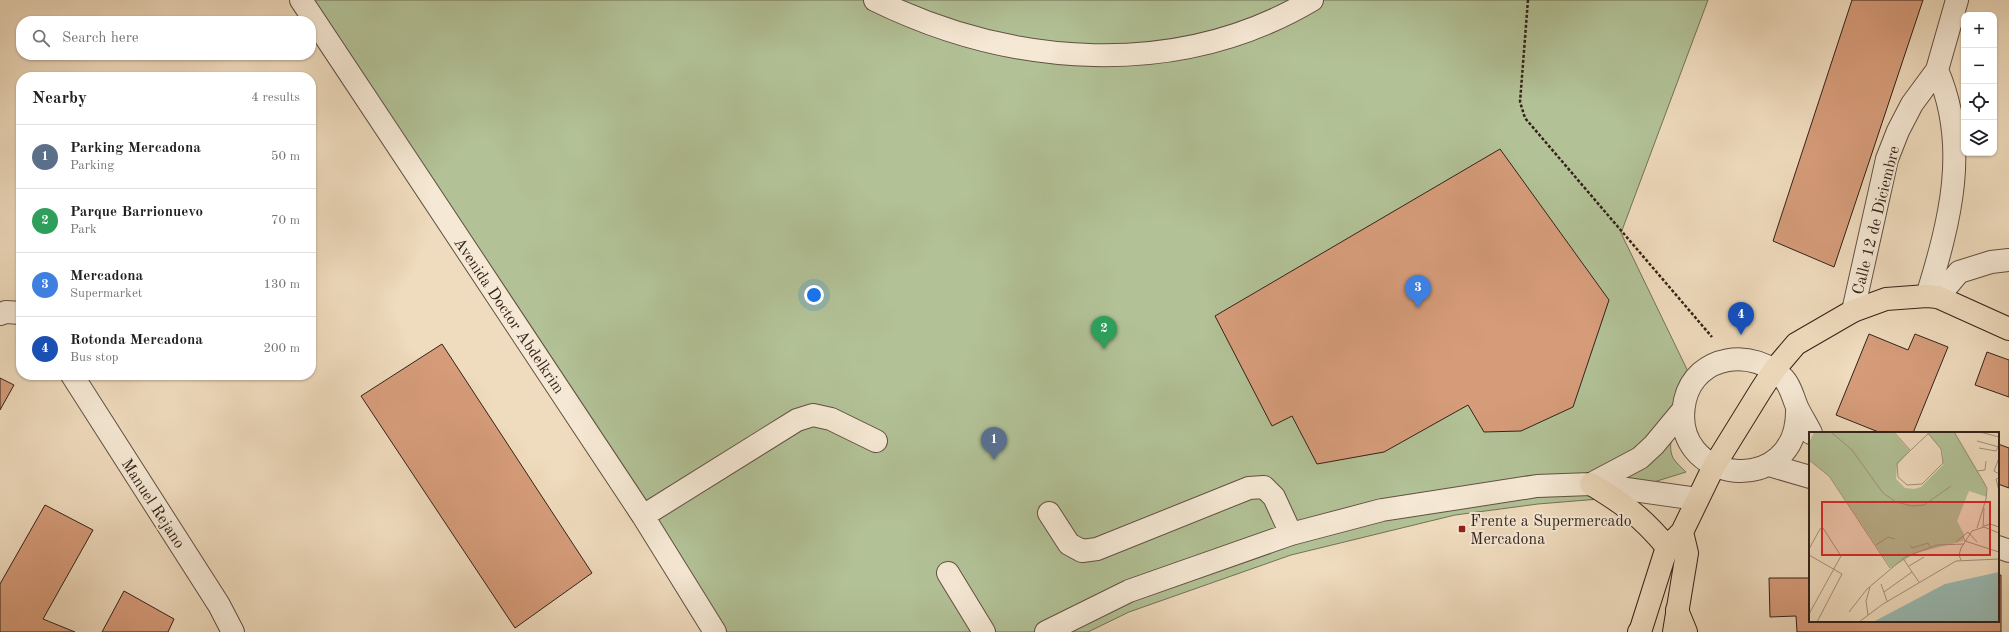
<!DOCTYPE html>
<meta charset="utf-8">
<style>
body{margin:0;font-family:"Old Standard TT",serif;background:#f2f2f2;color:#202124}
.controls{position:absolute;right:12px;top:12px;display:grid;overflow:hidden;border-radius:8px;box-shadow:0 1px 3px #0004}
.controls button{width:36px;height:36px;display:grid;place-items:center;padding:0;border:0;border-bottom:1px solid #e0e0e0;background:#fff;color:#202124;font:20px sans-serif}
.you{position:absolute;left:814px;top:295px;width:14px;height:14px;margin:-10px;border:3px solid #fff;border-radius:50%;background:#1a73e8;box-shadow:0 0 0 6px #1a73e833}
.badge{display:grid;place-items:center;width:26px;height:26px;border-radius:50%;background:#8f2418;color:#fff;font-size:13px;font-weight:700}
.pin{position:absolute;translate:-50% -33px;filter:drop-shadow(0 1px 2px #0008)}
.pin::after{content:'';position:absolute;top:21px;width:14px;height:12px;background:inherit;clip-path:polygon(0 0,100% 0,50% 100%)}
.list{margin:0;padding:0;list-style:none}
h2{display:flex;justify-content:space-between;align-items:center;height:52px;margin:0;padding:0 16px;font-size:17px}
h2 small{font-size:13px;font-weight:400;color:#757577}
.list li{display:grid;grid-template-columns:26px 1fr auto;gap:12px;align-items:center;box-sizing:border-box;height:64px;padding:0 16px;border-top:1px solid #e0e0e0}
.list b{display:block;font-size:15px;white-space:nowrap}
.list p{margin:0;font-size:13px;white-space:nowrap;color:#757577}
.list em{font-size:13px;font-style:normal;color:#757577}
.icon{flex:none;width:22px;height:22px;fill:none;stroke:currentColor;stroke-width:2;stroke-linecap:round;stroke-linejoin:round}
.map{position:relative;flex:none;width:2009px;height:632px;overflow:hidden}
.search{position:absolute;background:#fff;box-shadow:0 1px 3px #0004;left:16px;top:16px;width:300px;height:44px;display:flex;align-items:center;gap:10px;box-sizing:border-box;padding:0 14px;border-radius:16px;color:#757577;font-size:15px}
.panel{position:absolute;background:#fff;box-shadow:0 1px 3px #0004;left:16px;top:72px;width:300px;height:308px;border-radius:16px}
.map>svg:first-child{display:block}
.green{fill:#b2c196;stroke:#727258}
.building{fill:#d69c7a;stroke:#332219}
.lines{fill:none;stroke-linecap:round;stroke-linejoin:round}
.minor-casing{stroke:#625042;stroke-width:24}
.major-casing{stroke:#332219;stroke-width:24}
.highway-casing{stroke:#332219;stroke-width:24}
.path{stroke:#332219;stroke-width:2.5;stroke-dasharray:3 2;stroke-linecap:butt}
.minor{stroke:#f5e8d4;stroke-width:22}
.major{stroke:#efdbbd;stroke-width:22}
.highway{stroke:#efdbbd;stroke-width:22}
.poi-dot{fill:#8f2418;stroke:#f5e8d4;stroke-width:1.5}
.labels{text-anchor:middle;stroke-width:4;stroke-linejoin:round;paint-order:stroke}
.street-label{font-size:16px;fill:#332219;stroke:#f5e8d4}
.poi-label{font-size:16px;fill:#332219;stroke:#f5e8d4;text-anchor:start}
.inset-road{fill:none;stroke:#a4917b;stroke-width:1}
.view{fill:#d62828;fill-opacity:0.15;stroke:#d62828;stroke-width:2}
.inset-edge{fill:none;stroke:#332219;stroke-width:2}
</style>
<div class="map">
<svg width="2009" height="632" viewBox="0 0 2009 632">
<rect width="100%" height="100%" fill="#efdbbd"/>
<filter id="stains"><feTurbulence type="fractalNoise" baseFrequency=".005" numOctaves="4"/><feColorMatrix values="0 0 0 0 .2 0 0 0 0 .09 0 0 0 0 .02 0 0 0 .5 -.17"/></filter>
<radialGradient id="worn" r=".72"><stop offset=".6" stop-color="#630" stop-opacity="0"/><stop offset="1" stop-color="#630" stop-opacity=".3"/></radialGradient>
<path class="green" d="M300,0H1708L1621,233L1696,388C1687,405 1663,437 1673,458C1676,463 1682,468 1686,472L1599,499L1538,504L1455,515L1291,555L1129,612L1088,632H713Z"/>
<path class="building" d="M1852,0H1923L1834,267L1773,241Z
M1500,149L1609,300L1573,407L1521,431L1484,432L1468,405L1384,452L1317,464L1292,416L1272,426L1215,316Z
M1869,334L1908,350L1915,334L1948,347L1913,433H1881L1836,415Z
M442,344L592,573L515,628L361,396Z
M1987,352L2009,360V397L1975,385Z
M0,378L14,385L0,410Z
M1998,444L2009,448V488L1998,484Z
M45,505L93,530L43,619L75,632H0V584Z
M1998,575H2001V632H1797L1796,616L1770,617L1769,578H1810V621H1998Z
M124,591L174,619L168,632H102Z"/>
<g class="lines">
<defs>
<path id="minor" d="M301,0L643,516L715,632
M875,0C1012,67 1177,80 1312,0
M1927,296C1950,221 1970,146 1937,70
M1938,297L1959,272L1991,262L2009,260
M1853,311L1887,159L1898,131L1912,104L1937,70L1957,0
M0,314L6,312L21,313
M72,375L219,605L233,632
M1797,408C1800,501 1666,485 1685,400C1696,354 1754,347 1784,379C1792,388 1793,399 1798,409C1802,417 1807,425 1811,433
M1769,465L1810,477
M1591,484L1640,458L1654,445L1683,410
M1049,513L1069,544L1082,551L1097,549L1249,488L1264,487L1274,497L1291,534
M643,516L797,420L813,415L831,419L876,441
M1998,547L2009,551
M948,573L984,632
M1046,632L1129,591L1291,534L1382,510L1537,486L1591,484L1697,499"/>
<path id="major" d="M1591,484C1624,504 1642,517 1667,547
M1640,632L1667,547L1682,532L1714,466L1761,390L1774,370L1796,344L1853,311L1886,299L1927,296L1938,297L2009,329
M1674,632L1687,553L1682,532"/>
<path id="highway" d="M1677,610L1686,632
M1639,632L1640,631"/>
</defs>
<use href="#minor" class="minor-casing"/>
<use href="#major" class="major-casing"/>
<use href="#highway" class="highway-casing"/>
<path class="path" d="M1528,0L1520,102L1525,118L1712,337"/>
<use href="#minor" class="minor"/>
<use href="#major" class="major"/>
<use href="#highway" class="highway"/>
</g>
<rect class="poi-dot" x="1458" y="525" width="8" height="8" rx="2"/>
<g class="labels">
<g class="street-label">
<text transform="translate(1875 220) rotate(-76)" y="6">Calle 12 de Diciembre</text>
<text transform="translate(510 315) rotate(56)" y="6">Avenida Doctor Abdelkrim</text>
<text transform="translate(154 503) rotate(57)" y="6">Manuel Rejano</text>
</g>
<g class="poi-label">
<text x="1470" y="526">Frente a Supermercado<tspan x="1470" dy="18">Mercadona</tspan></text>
</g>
</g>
<g transform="translate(1809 432)">
<rect width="190" height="190" fill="#efdbbd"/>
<path d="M5,0H84L101,19L88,33L87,47L96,56L105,57L112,55L134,33L133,18L117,0H146L177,53L178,65L160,59L148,89L155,102L154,109L107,121L82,136L21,45L0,28V11Z" fill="#b2c196"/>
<path d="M190,140V190H64L136,152Z" fill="#9abbb4"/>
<path class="inset-road" d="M22,0L43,18L74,61L87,70L103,74L115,73L142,54M85,0L101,18M118,0L123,6L132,17L134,31L113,52L98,53L89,45L88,31L119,2M145,0L178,56L177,67L168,96M171,0L190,5M168,9L190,15M170,16L187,19L189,15M190,26L185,39L190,42M0,28L20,44L81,136M168,39L176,38L177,29M190,46L187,47L190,59M175,94L181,92L190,95M174,95L175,76M154,104L156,109L190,120M147,110L159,100L168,110M67,113L79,105L86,107M101,113L103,116L119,111L121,115M0,117L11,97L14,96L32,124L0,182M0,123L33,142L8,190M94,126L103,140M152,128L150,123L152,116L163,99L175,95L190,101M100,134L115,125M72,152L78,169M75,160L103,140L110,150M40,180L58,157L96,125L128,113L155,112M59,183L57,169L61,155M50,190L74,172L147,129L190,127"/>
<path class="view" d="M13,70H181V123H13Z"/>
<rect width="190" height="190" class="inset-edge"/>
</g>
<rect width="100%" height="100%" filter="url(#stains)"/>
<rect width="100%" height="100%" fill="url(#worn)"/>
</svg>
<div class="controls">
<button>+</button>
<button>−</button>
<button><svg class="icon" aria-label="locate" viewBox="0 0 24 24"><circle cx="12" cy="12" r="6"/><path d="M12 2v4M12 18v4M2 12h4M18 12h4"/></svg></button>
<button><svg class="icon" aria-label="layers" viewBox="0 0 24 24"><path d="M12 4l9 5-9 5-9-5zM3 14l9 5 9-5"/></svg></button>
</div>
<div class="you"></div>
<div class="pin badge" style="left:994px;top:460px;background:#5c6f8a">1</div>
<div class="pin badge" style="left:1104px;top:349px;background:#2e9e5b">2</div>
<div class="pin badge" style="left:1418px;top:308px;background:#3f7fe0">3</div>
<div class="pin badge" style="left:1741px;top:335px;background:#1a4fb4">4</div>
<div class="search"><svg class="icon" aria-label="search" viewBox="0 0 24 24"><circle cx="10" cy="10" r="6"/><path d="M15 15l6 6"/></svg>Search here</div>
<section class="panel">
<h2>Nearby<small>4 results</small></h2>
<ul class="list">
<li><span class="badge" style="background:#5c6f8a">1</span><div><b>Parking Mercadona</b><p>Parking</p></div><em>50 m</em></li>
<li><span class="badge" style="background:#2e9e5b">2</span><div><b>Parque Barrionuevo</b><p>Park</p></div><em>70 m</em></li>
<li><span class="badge" style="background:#3f7fe0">3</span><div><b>Mercadona</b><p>Supermarket</p></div><em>130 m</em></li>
<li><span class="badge" style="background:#1a4fb4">4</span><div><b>Rotonda Mercadona</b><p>Bus stop</p></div><em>200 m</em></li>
</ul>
</section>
</div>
